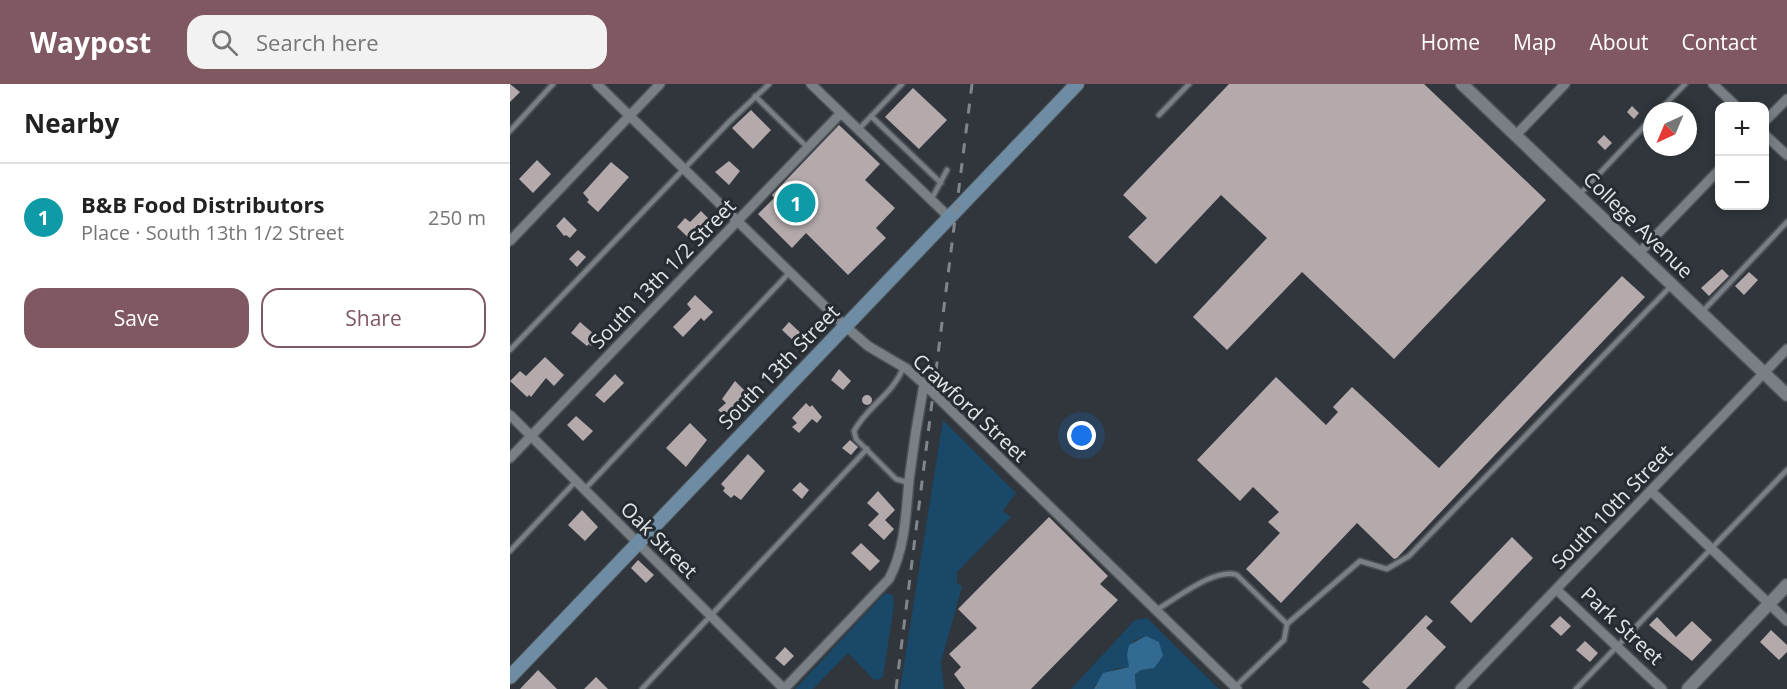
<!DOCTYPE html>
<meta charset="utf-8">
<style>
body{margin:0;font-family:"Open Sans",sans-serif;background:#f2f2f2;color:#222}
.controls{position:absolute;right:18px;top:18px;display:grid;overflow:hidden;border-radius:12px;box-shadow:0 3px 9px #0003}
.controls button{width:54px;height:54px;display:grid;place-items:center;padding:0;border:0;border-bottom:2px solid #e0e0e0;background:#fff;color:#222;font:30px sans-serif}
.compass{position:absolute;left:1133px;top:18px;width:54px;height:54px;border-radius:50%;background:#fff;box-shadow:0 3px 9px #0003;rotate:224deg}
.you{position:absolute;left:572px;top:352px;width:21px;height:21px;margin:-15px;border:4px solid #fff;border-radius:50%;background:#1a73e8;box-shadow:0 0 0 9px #1a73e833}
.badge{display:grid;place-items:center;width:39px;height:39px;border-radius:50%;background:#805862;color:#fff;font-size:20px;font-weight:700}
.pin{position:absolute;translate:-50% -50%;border:3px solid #fff;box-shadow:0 2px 6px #0006}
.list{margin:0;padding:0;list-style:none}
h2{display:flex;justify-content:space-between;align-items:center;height:78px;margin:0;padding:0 24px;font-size:26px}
h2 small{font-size:20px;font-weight:400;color:#767676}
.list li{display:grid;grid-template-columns:39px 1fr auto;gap:18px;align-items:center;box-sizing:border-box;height:108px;padding:0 24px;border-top:2px solid #e0e0e0}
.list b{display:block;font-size:22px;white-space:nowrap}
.list p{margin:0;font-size:20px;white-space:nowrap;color:#767676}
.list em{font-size:20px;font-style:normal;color:#767676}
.actions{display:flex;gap:12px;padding:18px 24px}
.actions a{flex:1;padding:14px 0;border:2px solid #805862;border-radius:18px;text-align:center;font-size:21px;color:#805862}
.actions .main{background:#805862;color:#fff}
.icon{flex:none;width:33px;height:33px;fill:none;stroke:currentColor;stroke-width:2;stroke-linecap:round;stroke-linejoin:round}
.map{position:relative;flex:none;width:1277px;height:605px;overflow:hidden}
header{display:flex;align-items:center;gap:36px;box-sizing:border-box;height:84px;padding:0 30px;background:#805862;color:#fff}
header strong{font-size:28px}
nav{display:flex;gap:33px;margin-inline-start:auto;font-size:21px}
.search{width:420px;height:54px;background:#f2f2f2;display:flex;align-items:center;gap:15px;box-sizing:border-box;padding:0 21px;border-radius:18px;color:#767676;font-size:22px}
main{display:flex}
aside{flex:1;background:#fff}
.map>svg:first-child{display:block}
.green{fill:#194868}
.water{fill:#326a92}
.building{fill:#b4aaac}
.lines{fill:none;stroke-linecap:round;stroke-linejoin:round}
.service-casing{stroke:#4d5256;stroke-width:8}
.minor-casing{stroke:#4d5256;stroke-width:12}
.tertiary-casing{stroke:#4d5256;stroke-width:15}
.secondary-casing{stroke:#4d5256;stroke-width:16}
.service{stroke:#797f85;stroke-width:4.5}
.minor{stroke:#797f85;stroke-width:9}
.tertiary{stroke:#797f85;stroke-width:12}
.secondary{stroke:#6e8da4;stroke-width:14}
.rail{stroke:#81868a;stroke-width:3;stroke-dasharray:10 10;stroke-linecap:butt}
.labels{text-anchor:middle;stroke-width:6;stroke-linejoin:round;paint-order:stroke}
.street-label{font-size:20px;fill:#e3e7ea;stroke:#262c31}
</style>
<header>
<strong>Waypost</strong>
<div class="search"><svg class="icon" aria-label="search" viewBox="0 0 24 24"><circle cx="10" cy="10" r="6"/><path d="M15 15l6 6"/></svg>Search here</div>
<nav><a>Home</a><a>Map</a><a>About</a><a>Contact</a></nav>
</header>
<main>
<aside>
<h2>Nearby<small></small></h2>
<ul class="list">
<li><span class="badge" style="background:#0f9aa8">1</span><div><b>B&amp;B Food Distributors</b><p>Place · South 13th 1/2 Street</p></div><em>250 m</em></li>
</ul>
<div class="actions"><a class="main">Save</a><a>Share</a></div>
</aside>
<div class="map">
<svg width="1277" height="605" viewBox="0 0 1277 605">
<rect width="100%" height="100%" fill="#30363b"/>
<path class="green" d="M433,336L506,409L493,427L501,433L447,488V499L452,503L431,578L434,605H390Z
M375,509L383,511L384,521L373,593L368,596L363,595L338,569L303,605H285Z
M637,534L709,605H626L625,590L631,586L644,584L636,552L623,557L619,583L604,585L584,602V605H561L625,536Z"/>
<path class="water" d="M636,552L649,558L653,572L644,584L631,586L625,590L626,605H584L593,589L619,583L617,571L619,561Z"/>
<path class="building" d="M0,0L10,8L0,18Z
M719,0H914L1036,116L884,275L792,188L717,266L683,233L757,154L711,111L646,180L618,153L637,134L613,111Z
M403,4L437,36L409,65L375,33Z
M1122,22L1129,29L1124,35L1117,28Z
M241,26L261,46L243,65L222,44Z
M329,41L370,80L355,96L385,124L366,144L376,154L338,191L296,149L282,164L248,130L264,114L262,111Z
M1094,51L1102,59L1095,66L1087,58Z
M27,76L41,90L23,109L9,95Z
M219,77L230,87L219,101L205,88Z
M101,78L119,93L88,128L77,118L79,116L73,109Z
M191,127L201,137L182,157L167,143L175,134L180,138Z
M54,133L67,146L60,154L56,151L54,152L46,142Z
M68,166L76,173L67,183L59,175Z
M1212,185L1219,192L1199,212L1191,204Z
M1239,188L1248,196L1234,211L1225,202Z
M1112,192L1135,213L887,474L884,475L847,439L771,519L736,485L770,449L758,438L769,428L743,403L730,417L687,376L766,293L816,341L828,328L823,323L842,303L929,384Z
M185,211L203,228L194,237L191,234L173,253L163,243L181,225L177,220Z
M70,238L85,251L83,254L86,256L81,262L79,260L77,262L61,249Z
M279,238L295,253L288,261L272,246Z
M35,273L54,291L44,302L36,294L21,313L19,311L17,313L0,297L10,287L16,292Z
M329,285L341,297L333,306L321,296Z
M105,290L114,299L94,319L85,311Z
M225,297L242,314L220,337L208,326L216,319L212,315Z
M352 316a5 5 0 1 1 10 0a5 5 0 1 1-10 0Z
M296,319L300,323L302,321L312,333L307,339L302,335L289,349L282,343L287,339L282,334Z
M66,332L83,347L73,357L57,341Z
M180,339L197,356L176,383L156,364Z
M340,356L348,363L341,371L332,364Z
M238,370L255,387L231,416L224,411L221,414L213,407L215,404L211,400Z
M290,398L299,406L292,415L282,406Z
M368,407L385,426L375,436L384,445L374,456L358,441L369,430L357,419Z
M72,426L88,443L75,457L58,441Z
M539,433L598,492L590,500L608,516L521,605H455L444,590L451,583L439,570L467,544L448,525Z
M1002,453L1023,474L961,539L940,518Z
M351,459L370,477L360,487L341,469Z
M128,476L144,491L136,499L121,484Z
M916,531L923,537L916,544L936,563L896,605H860L852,598Z
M1050,532L1061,542L1051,552L1040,542Z
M1147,533L1166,553L1182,537L1202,556L1182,577L1139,541Z
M1261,546L1277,561V568L1269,576L1250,558Z
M1075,557L1088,569L1080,578L1066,566Z
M275,563L284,572L274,582L265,574Z
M28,586L47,605H10Z
M86,593L98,605H74Z"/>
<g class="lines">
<defs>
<path id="service" d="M245,12L298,64
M1149,27L1175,0
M649,31L679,0
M361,32L431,99
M348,46L392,0
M0,47L43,0
M1069,111L1142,34
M421,116L437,86
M1192,228L1277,138
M0,266L219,38L259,0
M393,284C383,310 357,323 344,347L346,355L386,395L399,399
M74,406L280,188
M0,467L66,397
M646,526C666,515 705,483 727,491L777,540L774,556L725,603
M777,540L850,477L877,485L899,472L1161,202
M132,605L357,365
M1066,605L1277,386"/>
<path id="minor" d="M87,0L335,242L358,262L397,285L414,300L727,605
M301,0L439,133
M1203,0L1226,22
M1254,38L1277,15
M1254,50L1277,71
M1006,51L1055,0
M0,157L150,0
M1129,169L1210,85
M0,331L274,605L379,495C395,465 396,430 399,396C403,364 408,332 414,300
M0,374L331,29
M1142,408L1277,537
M1047,506L1152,605
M950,605L1277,265"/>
<path id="tertiary" d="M952,0L1277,311
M1178,605L1277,501"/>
<path id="secondary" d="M0,593L567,0"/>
</defs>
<use href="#service" class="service-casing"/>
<use href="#minor" class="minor-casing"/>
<use href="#tertiary" class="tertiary-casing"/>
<use href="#secondary" class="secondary-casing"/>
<use href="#service" class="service"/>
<use href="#minor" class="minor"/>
<use href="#tertiary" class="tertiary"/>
<use href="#secondary" class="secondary"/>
<path class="rail" d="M386,605L462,0"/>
</g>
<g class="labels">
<g class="street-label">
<text transform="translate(1128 141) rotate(44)" y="7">College Avenue</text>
<text transform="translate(153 190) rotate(-46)" y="7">South 13th 1/2 Street</text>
<text transform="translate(269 283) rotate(-46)" y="7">South 13th Street</text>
<text transform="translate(460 324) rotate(43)" y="7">Crawford Street</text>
<text transform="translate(1102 423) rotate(-46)" y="7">South 10th Street</text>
<text transform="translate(149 456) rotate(45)" y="7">Oak Street</text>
<text transform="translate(1112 542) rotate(43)" y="7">Park Street</text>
</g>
</g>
</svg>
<div class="controls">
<button>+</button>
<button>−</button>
</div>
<svg class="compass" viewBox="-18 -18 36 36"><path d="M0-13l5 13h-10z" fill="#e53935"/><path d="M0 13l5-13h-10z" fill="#767676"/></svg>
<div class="you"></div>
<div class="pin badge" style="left:286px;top:119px;background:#0f9aa8">1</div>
</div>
</main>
